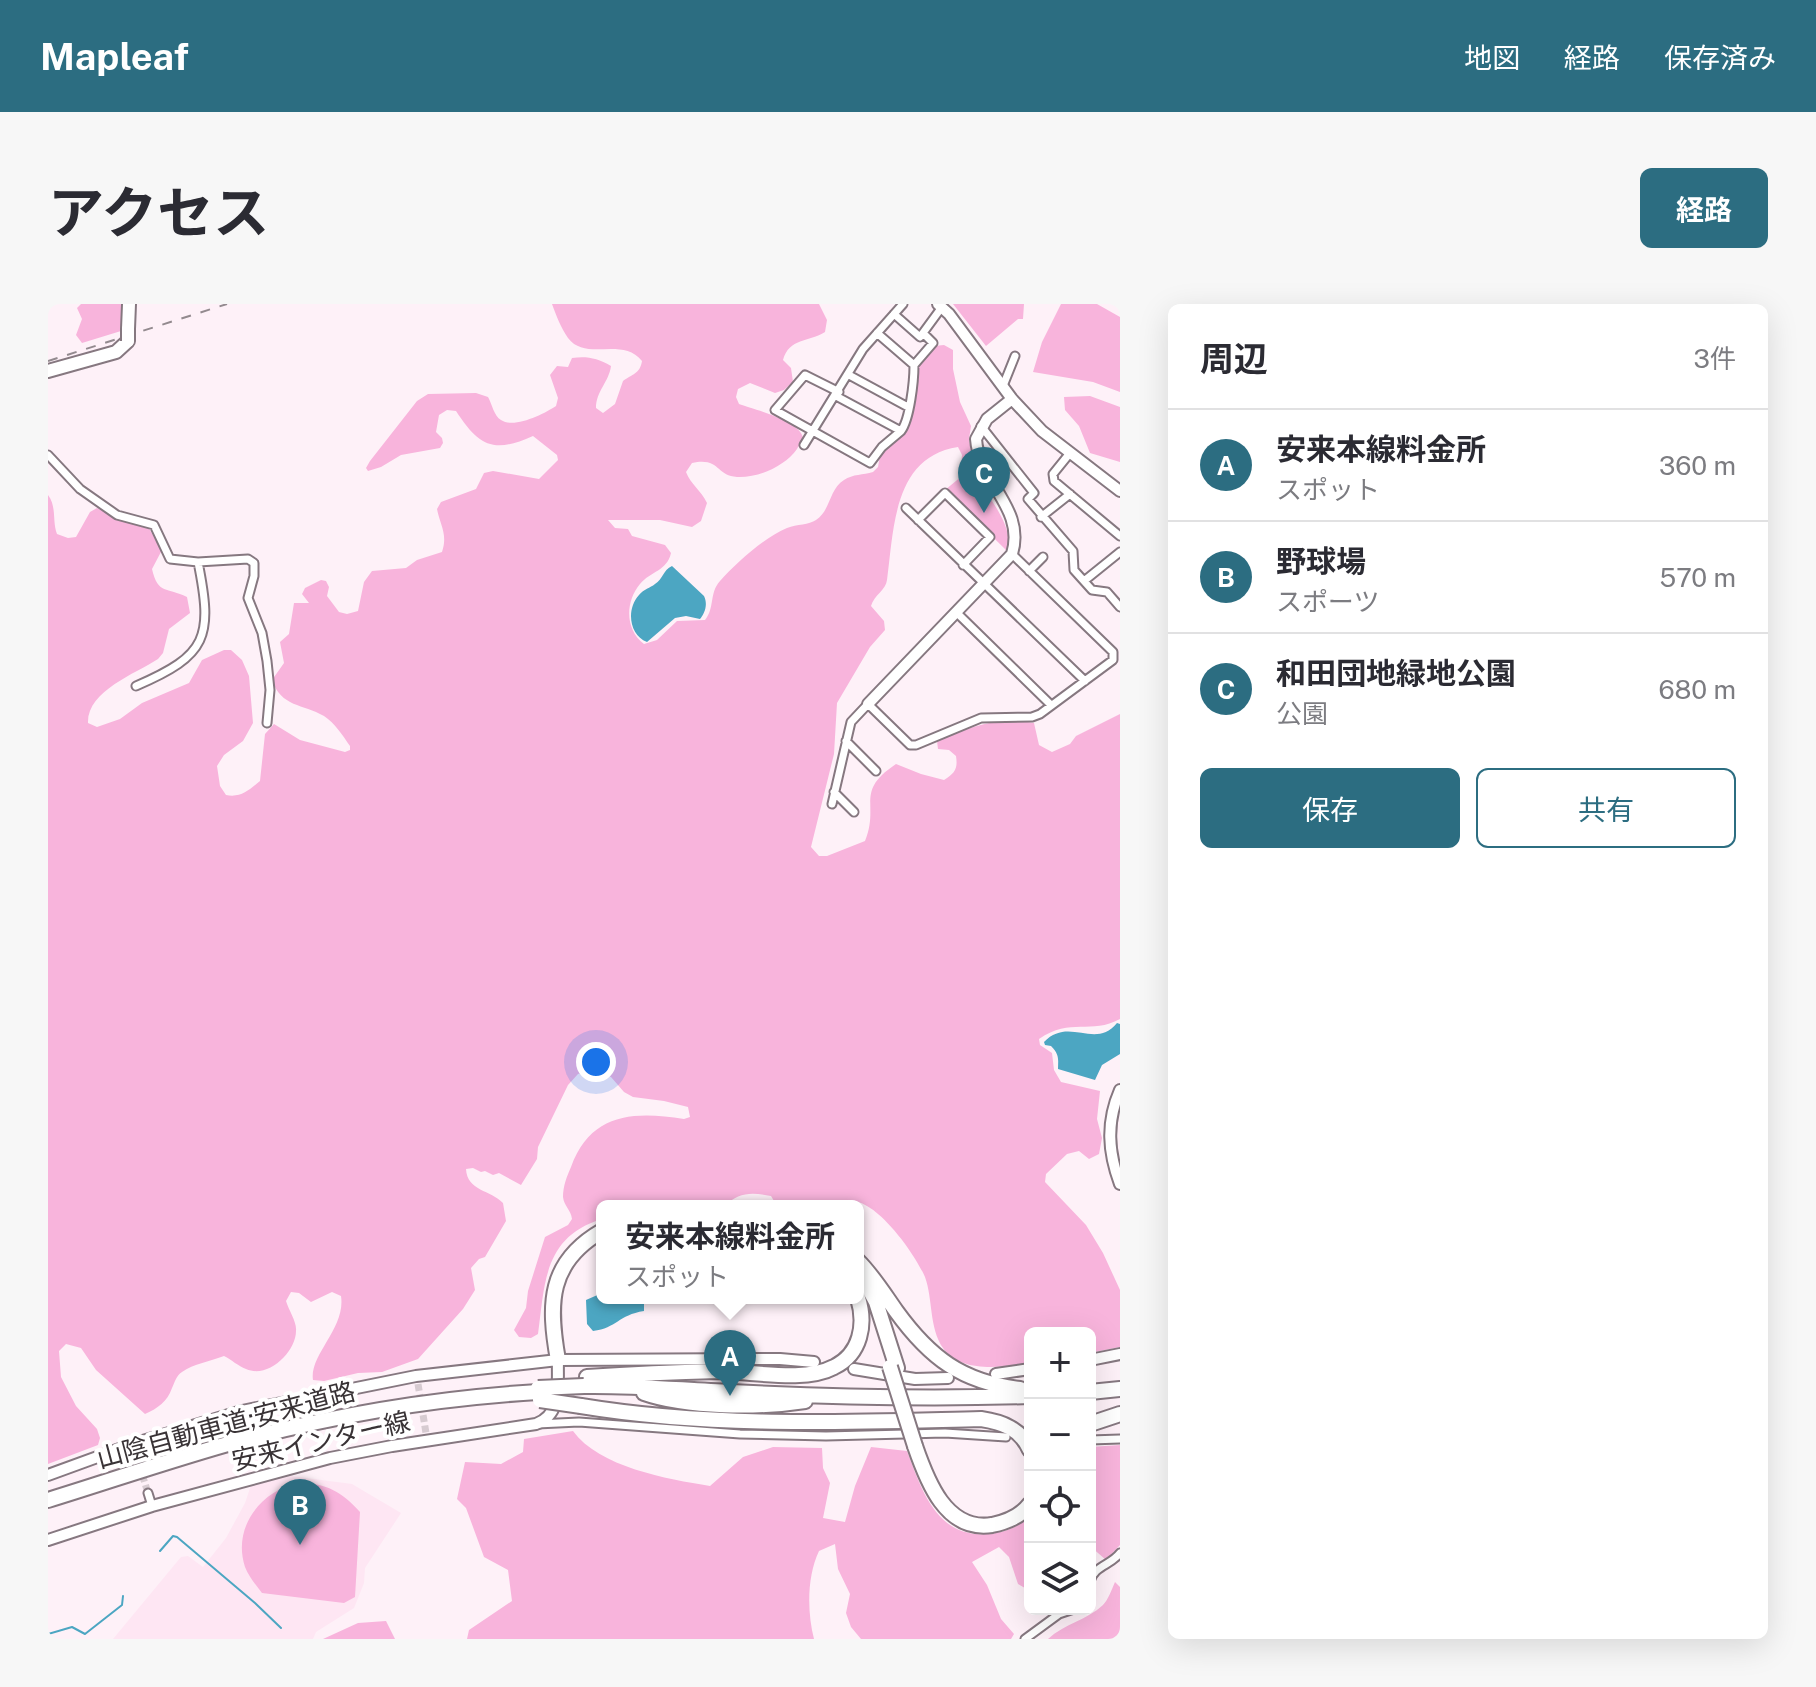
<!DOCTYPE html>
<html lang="ja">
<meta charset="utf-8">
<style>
body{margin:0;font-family:"Public Sans","Noto Sans JP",sans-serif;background:#f7f7f7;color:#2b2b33}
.controls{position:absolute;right:24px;bottom:24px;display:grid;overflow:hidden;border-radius:12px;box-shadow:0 8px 32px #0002}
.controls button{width:72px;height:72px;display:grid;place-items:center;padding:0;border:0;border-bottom:2px solid #e1e1e2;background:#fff;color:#2b2b33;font:40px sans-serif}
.you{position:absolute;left:548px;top:758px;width:28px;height:28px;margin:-20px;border:6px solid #fff;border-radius:50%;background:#1a73e8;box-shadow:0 0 0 12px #1a73e833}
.badge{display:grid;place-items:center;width:52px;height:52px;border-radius:50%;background:#2c6d81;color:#fff;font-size:26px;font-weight:700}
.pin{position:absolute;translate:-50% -66px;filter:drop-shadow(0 2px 4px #0008)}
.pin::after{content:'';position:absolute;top:42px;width:28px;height:24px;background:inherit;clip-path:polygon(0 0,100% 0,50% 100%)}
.popup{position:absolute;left:548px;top:896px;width:268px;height:104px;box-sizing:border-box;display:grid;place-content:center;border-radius:12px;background:#fff;filter:drop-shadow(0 2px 6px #0005);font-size:26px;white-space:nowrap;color:#7c7c81}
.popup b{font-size:30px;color:#2b2b33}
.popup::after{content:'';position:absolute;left:50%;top:100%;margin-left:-16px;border:16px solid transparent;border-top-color:#fff}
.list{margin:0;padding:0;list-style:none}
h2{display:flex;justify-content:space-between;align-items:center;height:104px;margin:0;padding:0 32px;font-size:34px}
h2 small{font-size:26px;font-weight:400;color:#7c7c81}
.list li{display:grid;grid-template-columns:52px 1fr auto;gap:24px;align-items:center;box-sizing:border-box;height:112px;padding:0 32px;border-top:2px solid #e1e1e2}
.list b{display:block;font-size:30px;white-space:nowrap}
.list p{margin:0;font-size:26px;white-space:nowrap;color:#7c7c81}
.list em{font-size:26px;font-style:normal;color:#7c7c81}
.actions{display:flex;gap:16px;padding:24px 32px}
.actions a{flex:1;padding:18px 0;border:2px solid #2c6d81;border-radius:12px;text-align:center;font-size:28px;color:#2c6d81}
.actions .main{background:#2c6d81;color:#fff}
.icon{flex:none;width:44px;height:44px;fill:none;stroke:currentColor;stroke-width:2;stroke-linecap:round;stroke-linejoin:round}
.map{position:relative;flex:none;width:1072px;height:1335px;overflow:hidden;border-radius:12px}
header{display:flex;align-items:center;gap:48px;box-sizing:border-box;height:112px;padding:0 40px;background:#2c6d81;color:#fff}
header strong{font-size:38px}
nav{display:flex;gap:44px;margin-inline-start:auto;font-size:28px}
.intro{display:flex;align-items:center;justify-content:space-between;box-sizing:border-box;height:192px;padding:0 48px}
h1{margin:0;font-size:56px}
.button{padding:20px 36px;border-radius:12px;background:#2c6d81;color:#fff;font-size:28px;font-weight:700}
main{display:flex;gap:48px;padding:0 48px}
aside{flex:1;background:#fff;border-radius:12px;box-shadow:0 8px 32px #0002}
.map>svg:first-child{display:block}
.built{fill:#fee6f3}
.green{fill:#f8b4dc}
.water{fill:#4ca6c2}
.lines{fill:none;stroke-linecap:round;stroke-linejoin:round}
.stream{stroke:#4ca6c2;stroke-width:2}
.street-tunnel{stroke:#d7cbd1;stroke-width:7;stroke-dasharray:7 3.5;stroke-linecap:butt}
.street-casing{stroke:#867880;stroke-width:11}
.secondary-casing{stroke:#867880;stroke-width:14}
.primary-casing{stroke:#867880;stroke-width:16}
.highway-casing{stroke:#867880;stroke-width:18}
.street{stroke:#fff;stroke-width:7}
.secondary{stroke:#fff;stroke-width:10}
.primary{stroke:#fff;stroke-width:12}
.highway{stroke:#fff;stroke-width:14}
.rail{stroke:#938a8f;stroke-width:2;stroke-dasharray:10 10;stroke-linecap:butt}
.primary-bridge-casing{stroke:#867880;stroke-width:16;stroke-linecap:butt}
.highway-bridge-casing{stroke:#867880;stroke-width:18;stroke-linecap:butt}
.primary-bridge{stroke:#fff;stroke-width:12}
.highway-bridge{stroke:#fff;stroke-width:14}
.labels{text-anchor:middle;stroke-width:8;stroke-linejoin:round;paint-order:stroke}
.street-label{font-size:26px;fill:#393336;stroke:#fff}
</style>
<header>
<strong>Mapleaf</strong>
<nav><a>地図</a><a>経路</a><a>保存済み</a></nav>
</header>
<div class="intro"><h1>アクセス</h1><a class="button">経路</a></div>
<main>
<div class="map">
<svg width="1072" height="1335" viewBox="0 0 1072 1335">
<rect width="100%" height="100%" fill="#fef1f8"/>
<path class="built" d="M243,1172L304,1180L353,1209L317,1264L316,1279L306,1304L268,1328L265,1335H65L133,1253L140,1252L155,1263L178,1234L197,1199L203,1181Z"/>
<path class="green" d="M33,0H77L73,27L34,39L28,31L34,15L29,4Z
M504,0H771L779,16L777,28C761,38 741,34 735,56L743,64L745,78L736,86L727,89L702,79L690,85L688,93L691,100C705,105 753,117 755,134C755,139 751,141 749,145C737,162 711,174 689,173C668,172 672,153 644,159L638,168C643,181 653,186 659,199L653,217L644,223L612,216H560L567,224L580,225L584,232L617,241L623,249C619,267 603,267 592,280C577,298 577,326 596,340L609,336L629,317L657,316C667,304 661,289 672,277C688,259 717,233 739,224C749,220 761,221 768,216C783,206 781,185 796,176C805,170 815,171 825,168L830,163L832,151L853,131L870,76L871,59L886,42L896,41L905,46V65L912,98L923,122L921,135L925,159L922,166C934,184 970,225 958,246L897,186L920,167L913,164L914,151L910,143C845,153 846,225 839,276C838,286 826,291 823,302L836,317L837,326L822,343L789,399L786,450L763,543L771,552H779L817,537C832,500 806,488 848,460L873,470L896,476C907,469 910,465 908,452L901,446L890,445L889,437C922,423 950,412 986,419L991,441L1004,448L1022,440L1028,432L1072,410V715C1043,731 1023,713 991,735L992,741L1004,749L1006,766L1013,778L1052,787L1049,815L1054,834L1051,850L1041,855L1031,847L1019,850L998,870L997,878L1038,921L1055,949L1072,986V1043L1042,1049V1029H982V1059C956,1063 913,1070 895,1044C881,1024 885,995 877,973C867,949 816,875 787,902H729L723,892C704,888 690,888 677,902H554V915C495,933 497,980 490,1030L483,1034L471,1033L466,1026L478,1004L480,987L497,933L520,921L524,915C523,906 516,902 515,893C515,882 519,872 523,863C543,809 585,807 636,815L642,813L640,803L616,797L585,793L576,788L563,773L541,767L530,770L520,781L490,843L489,855L473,881L451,869L445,871L437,867L433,868L425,864L418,865C419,887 443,886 455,899L458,917L437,953L431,955L423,964L427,986L415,1005L370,1055L334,1068L310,1069L276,1077L265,1076C261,1051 298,1024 293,992L284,988L263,998L251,989L243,988L238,997C241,1007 249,1018 248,1027C248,1048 220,1075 198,1065C190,1062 184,1056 176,1052C163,1057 145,1060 134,1068C128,1072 127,1078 124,1084C119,1098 110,1104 97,1110L48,1066L33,1044L18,1040L11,1047L13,1073L28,1102L49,1125L52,1134L50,1141L0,1160V191C9,203 4,217 9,230L20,234L28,233L42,208L49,204L77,218L100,223L114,246L104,265C110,291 119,283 139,293L142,309L121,325L115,349L110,355C87,370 39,387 40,419L49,423L72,415L94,399L141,379L154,356L176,346H183L194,356L201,372L205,419L195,437L176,451L169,462L172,482L178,491C193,494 201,486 212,477L217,430L226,420L252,436L297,448L302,446V442C295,432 287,419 276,412C255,400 233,403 224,376L236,359L232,338L241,330L246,299H261L254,290L257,284L273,276L278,277L281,283L279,292L291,308L299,310L310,307L316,278L324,267L358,264L369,256L394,248C400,230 392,221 389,205L393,198L428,185L436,169L445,167L491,175L510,156L509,151L485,132C445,150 431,142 408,107L399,106L391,111L388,128L394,134L395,139L392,144L353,151L333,163L320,167L318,164L322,157L369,97L380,90L428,89L440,93C444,100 446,112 453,116C466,125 496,110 508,102L510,94L502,71L509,62L520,63L524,54C539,52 549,54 563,62C561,78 548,87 548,104L555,109L567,100L575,77C584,70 592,70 594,57C574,32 538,58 520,34C513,24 508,11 504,0Z
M905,0H976L975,15H970L938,42Z
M1013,0H1049L1072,13V88L1045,78L985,68L994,38Z
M1042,92L1072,103V158L1042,149L1031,122L1017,106L1016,93Z
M525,1127C551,1163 619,1175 662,1182L695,1153L725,1143L774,1144L775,1164L782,1179L775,1214L797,1218L807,1182L823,1143L859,1147C873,1184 888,1233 937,1230C955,1229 969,1224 982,1212V1287L970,1280L961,1253L951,1243L924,1258L939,1281L953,1315L966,1330L963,1335H813L803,1323L798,1309L802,1290L790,1265L787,1240L771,1247C759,1272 759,1308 766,1335H419L421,1326L464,1297L460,1266L436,1253L418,1204L409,1195L417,1158L453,1160L475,1148L476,1135Z
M1072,1141V1241L1058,1256L1042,1242V1143Z
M251,1178C280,1181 292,1186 312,1208L307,1293L296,1299L214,1289C208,1281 201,1273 197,1263C184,1223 213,1187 251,1178Z
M1067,1278L1072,1283V1335H1000C1016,1320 1039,1316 1055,1301C1060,1296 1064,1285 1067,1278Z
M338,1317L347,1335H275L310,1319Z"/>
<path class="water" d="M624,262L656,292C660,300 657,309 652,315L638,312L627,314L599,338C581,331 578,305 591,291C596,285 602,284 607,280C615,275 615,266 624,262Z
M1069,719L1072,720V750L1054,761L1047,776L1010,765C1010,756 1012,751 1003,742L997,741L996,738C1021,712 1047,746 1069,719Z
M554,989V994H596V1007C570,1011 569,1024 545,1027L539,1020L538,996Z"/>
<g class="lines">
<path class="stream" d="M112,1247L125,1232L129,1233L207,1299L233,1324
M0,1330L24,1323L37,1330L74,1301L75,1292"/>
<path class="street-tunnel" d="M370,1080L378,1129
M88,1151L100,1189"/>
<defs>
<path id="street" d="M846,10L872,33L894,3
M829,29L866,61
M801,71L860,103
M955,82L967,52
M791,88L757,71L727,106L822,159L834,143L853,127
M788,92L853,127C862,115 866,77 866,61L885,39L875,29
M933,122L986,189L980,195L1025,247L1026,266L1044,286L1059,288L1072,303
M756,141L815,45L855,0
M1022,149L1005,170L1006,177L1072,232
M0,151L32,185L69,211L106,221L122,255L150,258C165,333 160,351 88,382
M858,204L1037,377
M993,213L1022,190
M870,216L897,189L942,233L915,261
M150,258L200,255L206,259V272L200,294L214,329L219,357L222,386L219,419
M981,267L995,253
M1036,277L1072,248
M908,308L1003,401
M798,437L828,467
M786,488L806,508
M784,500L803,418L820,400L862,441H868L933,414L984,413L992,410L1065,356V348L964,250
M489,1120L531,1118L692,1130L778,1132L897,1129L958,1133
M1042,1136L1072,1135
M100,1189L104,1202
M1042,1277C1046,1262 1063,1261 1072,1249
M977,1335L1011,1310L1026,1305"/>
<path id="secondary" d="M890,0L901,10L964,95L994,127L1072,187
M820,400L964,250C978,204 931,179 928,135L939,115L964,95
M1072,786C1058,818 1060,848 1072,880
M1042,1056L1072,1050
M806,1065L867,1075L900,1074
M948,1070L982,1065
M0,1171L85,1140L194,1107L368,1072L510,1056L732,1055L766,1058
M0,1236L104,1202L282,1154L344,1142L488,1120C515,1110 509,1080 510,1056"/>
<path id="primary" d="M80,25L81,0
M0,67L68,48L80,37"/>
<path id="highway" d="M810,957C825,972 836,990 848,1007C882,1054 914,1078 972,1085
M815,974L828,998L849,1064
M510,1056C500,1000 500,958 554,927
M539,1073C583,1070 626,1068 670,1067C704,1067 756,1079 786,1063C813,1050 818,1020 810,994
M536,1082C585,1081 634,1086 683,1088C782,1093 882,1095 982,1092
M1042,1088L1072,1085
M596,1089C639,1104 712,1104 757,1097
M533,1102C666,1124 799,1118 933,1115C954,1118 973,1125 982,1146
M1042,1120L1072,1110
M867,1142C879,1177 898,1228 944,1221C959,1218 973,1212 982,1200
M0,1196C65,1176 128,1154 194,1136C291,1110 390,1094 490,1088"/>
</defs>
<use href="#street" class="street-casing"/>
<use href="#secondary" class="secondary-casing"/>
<use href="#primary" class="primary-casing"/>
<use href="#highway" class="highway-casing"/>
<use href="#street" class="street"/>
<use href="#secondary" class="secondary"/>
<use href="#primary" class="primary"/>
<use href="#highway" class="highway"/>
<path class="rail" d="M0,57L179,0"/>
<defs>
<path id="primary-bridge" d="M80,37V25"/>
<path id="highway-bridge" d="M842,1063L867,1142
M490,1084L536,1082
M492,1096L533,1102"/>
</defs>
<use href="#primary-bridge" class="primary-bridge-casing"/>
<use href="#highway-bridge" class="highway-bridge-casing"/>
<use href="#primary-bridge" class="primary-bridge"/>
<use href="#highway-bridge" class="highway-bridge"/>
</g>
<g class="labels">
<g class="street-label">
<text transform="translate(178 1121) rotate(-15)" y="9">山陰自動車道;安来道路</text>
<text transform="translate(273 1137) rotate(-13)" y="9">安来インター線</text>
</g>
</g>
</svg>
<div class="controls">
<button>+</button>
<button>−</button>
<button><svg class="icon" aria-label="locate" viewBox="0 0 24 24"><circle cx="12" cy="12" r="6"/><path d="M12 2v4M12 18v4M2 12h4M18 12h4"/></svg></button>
<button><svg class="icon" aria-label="layers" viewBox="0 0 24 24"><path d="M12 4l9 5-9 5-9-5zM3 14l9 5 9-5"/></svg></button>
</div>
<div class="you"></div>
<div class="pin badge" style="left:682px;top:1092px">A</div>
<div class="popup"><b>安来本線料金所</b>スポット</div>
<div class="pin badge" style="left:252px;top:1241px">B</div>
<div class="pin badge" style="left:936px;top:209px">C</div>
</div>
<aside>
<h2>周辺<small>3件</small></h2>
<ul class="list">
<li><span class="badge">A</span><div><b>安来本線料金所</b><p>スポット</p></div><em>360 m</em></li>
<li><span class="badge">B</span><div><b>野球場</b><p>スポーツ</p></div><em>570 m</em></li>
<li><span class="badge">C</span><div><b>和田団地緑地公園</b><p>公園</p></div><em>680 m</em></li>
</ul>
<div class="actions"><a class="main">保存</a><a>共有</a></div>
</aside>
</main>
